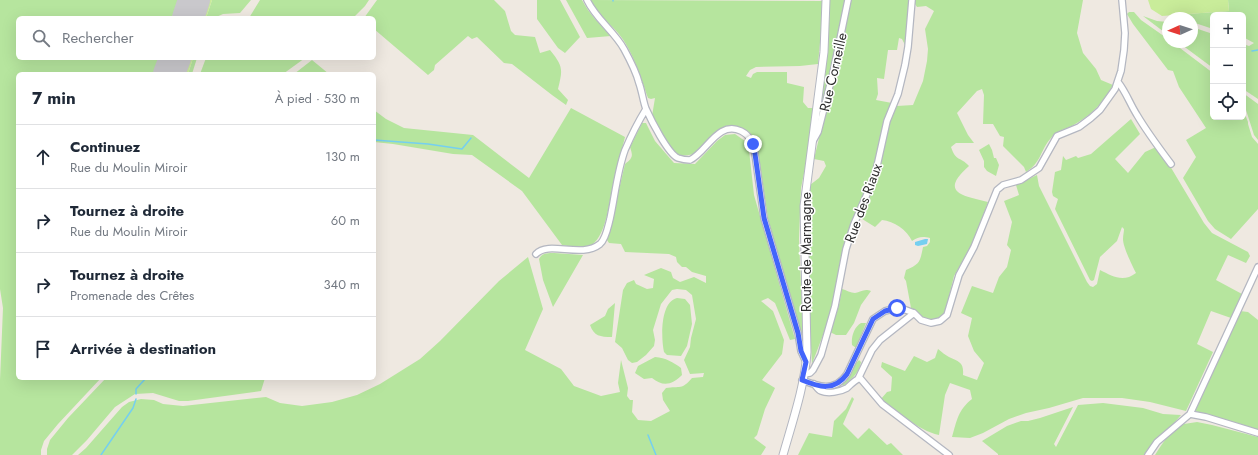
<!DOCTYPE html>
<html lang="fr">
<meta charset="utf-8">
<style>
body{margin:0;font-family:Jost,sans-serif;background:#f6f6f7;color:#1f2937}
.controls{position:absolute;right:12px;top:12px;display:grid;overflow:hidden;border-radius:6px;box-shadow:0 4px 16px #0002}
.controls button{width:36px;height:36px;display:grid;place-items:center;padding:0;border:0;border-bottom:1px solid #e0e1e3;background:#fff;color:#1f2937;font:20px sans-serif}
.compass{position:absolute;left:1162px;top:12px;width:36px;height:36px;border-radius:50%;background:#fff;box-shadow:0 4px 16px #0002;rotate:267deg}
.stop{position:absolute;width:12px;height:12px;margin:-9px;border:3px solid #4264fb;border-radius:50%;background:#fff}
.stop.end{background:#4264fb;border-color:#fff;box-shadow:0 1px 4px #0008}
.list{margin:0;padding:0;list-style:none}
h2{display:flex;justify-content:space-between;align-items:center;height:52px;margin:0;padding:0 16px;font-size:17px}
h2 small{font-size:13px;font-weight:400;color:#747a83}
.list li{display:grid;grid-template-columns:26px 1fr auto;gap:12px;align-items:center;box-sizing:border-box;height:64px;padding:0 16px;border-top:1px solid #e0e1e3}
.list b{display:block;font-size:15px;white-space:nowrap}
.list p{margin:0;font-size:13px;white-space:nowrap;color:#747a83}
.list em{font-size:13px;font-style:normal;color:#747a83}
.icon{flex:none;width:22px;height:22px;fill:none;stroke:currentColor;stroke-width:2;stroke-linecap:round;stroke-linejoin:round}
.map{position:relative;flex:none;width:1258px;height:455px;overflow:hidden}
.search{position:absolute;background:#fff;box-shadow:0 4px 16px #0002;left:16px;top:16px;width:360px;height:44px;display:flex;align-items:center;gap:10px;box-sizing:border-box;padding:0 14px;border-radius:6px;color:#747a83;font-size:15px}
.panel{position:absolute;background:#fff;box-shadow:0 4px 16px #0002;left:16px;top:72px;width:360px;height:308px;border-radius:6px}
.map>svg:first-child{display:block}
.green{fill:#b6e59e}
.pitch{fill:#c9ec9a}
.water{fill:#75cff0}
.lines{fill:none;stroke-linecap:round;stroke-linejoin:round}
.stream{stroke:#75cff0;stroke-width:1.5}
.runway{stroke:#c9c8cc;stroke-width:32}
.minor-casing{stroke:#b4b7c1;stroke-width:8}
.tertiary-casing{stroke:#b4b7c1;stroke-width:9}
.minor{stroke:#fff;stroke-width:5.5}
.tertiary{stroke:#fff;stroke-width:7}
.route{stroke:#4264fb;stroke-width:5}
.labels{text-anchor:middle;stroke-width:3;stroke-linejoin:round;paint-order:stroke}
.street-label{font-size:14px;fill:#2e2e2e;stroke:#fff}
</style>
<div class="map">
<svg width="1258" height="455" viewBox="0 0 1258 455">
<rect width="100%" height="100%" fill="#efe9e1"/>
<path class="green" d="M0,0H178L172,18H18V58H160L155,74H18V378H101L58,424L44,441L41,450V455H0V380L3,308L0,289Z
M212,0H251L240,13L223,14L214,18H206Z
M260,0H369L365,6L353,18H249Z
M377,0H494L505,11L511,31L515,35L535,37L540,53L550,50C563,66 563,69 558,89L568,100L566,105L552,95L512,64L504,63L477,37L472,39L468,36L435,65L434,70L428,75L374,29V18H364Z
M537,0H560L580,37L565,53L558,48L537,19Z
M566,0H582C589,14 601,25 611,36L587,38Z
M590,0L822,1L821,32L818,64L800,66L756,67L750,70L746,76L751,78L753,74L757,72H787V83L804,87L803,102L808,108H813L807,159L801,188L800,212L799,239L803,333H799L768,218L758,151L754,138L749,132L741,128L731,126L721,129L697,152C690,156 685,156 676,155L667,145L652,116L655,98L651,99L648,98C641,78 632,49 618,33C609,22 596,14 590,0Z
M830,0H847L824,102L820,99L828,50Z
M851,0H910L905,45L902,39L899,38L897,50H888L884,79L877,78L878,94L876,100L892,103L884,123L869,185L857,208L847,236L834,303L823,335L812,364L810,329L807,214L810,185L819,178L826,166L824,161L814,159L846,26Z
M915,0H1083L1077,33L1083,53L1096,69L1101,80L1113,85C1104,103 1090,116 1072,126C1065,129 1056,131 1051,138C1040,150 1042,162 1026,172L1024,167L1003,146L1004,137L1000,136L993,124H983L984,95L982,89L977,91L957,113L968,135L974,143H956L951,147C956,162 960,156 969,166C938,193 964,196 988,202L973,243L954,276L945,313L938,319L932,320L924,318L911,308L906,281L904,278L906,270C920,264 920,262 923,247L927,246L930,242V238C922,236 918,237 912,241C907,230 894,221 882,220L875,227L859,217L874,189L880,170L885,139L889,123L897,106L913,105L923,81L927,61L928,49L925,29L934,11L926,6L917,7L915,4Z
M1228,0H1258V99L1243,89V44L1249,46L1254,43L1243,37V15H1213V29L1192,22V18H1183L1173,15L1229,11Z
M1129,12H1134L1141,20L1168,39V42H1172L1213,73V117H1243V93L1258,104V140L1254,135L1246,110L1243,109L1248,122V124L1252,137L1258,144V209L1231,239L1215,229L1208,221L1183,178L1196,157L1186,140L1206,128L1179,87L1173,71L1168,70L1133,24L1127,14Z
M1143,16L1157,21L1168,22V35Z
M1192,27L1213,34V68L1178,42H1192Z
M193,58H197L192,74H188Z
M206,58H305L283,74H200Z
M312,60L329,74H294Z
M571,108L625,137C621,153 617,169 613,185C609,202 607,233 592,245C585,251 571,246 562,245L522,191L472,155L453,154L393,144L374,142V110L386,119L404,128L473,135L529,178Z
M1131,119L1140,134L1115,159L1128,173L1145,152L1156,147L1170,166L1204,223L1212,233L1248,252L1250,256L1246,263L1228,255L1216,280L1242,294L1231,318L1211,311L1197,344L1213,352L1186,411L1150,402L1122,398H1083L1049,408L1026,413L1009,419L983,433L970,438L952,437C957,420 958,410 972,399L970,390L950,383L945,395L939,435C917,430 899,412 881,399L887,392L891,391L892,377L881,367L882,362L905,371L914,356L927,362L935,358L938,349C942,352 945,355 949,357C959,362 964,362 963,375L977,380L984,363L974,351L968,336L972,318L961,313L972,286L993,293L999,277L1007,267L1011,250L1007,245L1012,222L1004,201L1019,195L1016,185L1037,175L1039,186L1087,282L1090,286L1093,287L1097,284L1100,270C1112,276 1123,283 1136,273C1132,265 1123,247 1123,239C1123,235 1124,232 1124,229L1122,227L1117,241L1100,257L1094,280L1092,281L1090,280L1055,209L1058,199L1053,196L1052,192L1055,172L1061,170L1063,156L1066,160L1076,156L1078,158L1091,154Z
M642,123H646L655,141L674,163L695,164L717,141L725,135L735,134L745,141L749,150L754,195L795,339L790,340L775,303L768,298L761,301L773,311L784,340L782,354L762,380L775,388L765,409L757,435L754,438L766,447L761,455H78L86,448L122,407L129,402L141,399L154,400L163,404L183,406L266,397L280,403L302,406L332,402L357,395L380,384L420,359L440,341L499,281L528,257L543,309L525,350L561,369L574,386L601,396L620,392L618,383L621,360L628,388L627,396L630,400H633L632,412L638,420L651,421L670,411L663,400L662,393L666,388C680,386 682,390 692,378L703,377L704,373L690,374L684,360L690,347L691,338L696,319L692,295L686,290L677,289L672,290L661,304L653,330L655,340L654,346L646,355L637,362L632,363L628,360L622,348L615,342L623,290L627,283L634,280L636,284L647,289L653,288L654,279L644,275L661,268L671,272L673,278L680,282L694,277L706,283V276L692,272L686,267H682L677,262L676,257L669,254L625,252L621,244L609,243L607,240L625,164C633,158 633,156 630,147Z
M989,144L992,150L994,158H996L999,165L996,176L987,171L984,167V161L979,150Z
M554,253L583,255L553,307L543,280L539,259C542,253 547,253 554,253Z
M842,289C846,290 851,293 855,293C861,292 864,288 871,291L861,305L854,323L846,335H836L830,332L839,305Z
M677,298L685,299L690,305L692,324L687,346L681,356L667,355L664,352C661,338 660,302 677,298Z
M615,303L612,337C600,337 594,336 590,325L605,316L608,309Z
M1240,311L1248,312L1258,320V430L1195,411Z
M861,323H866L856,348L852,345C851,337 854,327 861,323Z
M655,357C666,358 673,362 681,368L682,375C672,385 663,387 652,378L644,379L635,373L638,366Z
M859,360L861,362C859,373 852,379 843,386L842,384C850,378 852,367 859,360Z
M106,378H265L261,391L188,401H179L153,393L135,394L115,407L87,440L72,455H47V449L50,440L68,418Z
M852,397L854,399L843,424L858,439L869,428L887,445L891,443L903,455H798L809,433L832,437L834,421L846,409Z
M1103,403L1143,408L1163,414L1181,415C1170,429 1154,439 1144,455H998V454L982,441L1007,426L1021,421H1028L1040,418L1073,407L1054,444L1056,447L1078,405Z
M1197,422L1212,425L1258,437V455H1155C1162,444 1171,429 1184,424C1188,423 1193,423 1197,422Z"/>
<path class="pitch" d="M178,0H212L206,18H172Z
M1148,0H1228L1229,11L1162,16L1151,9Z
M160,58H193L188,74H155Z"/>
<path class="water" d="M925,239H928L927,244L918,246L915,245V242Z"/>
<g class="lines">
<path class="stream" d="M613,1V0
M1252,51L1258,50
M374,140L428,144L462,149L471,138
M136,394V389L146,378
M648,435L656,455
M101,455L133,408L136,399"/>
<path class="runway" d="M188,18L194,0
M169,74L175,58"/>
<defs>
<path id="minor" d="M587,0C596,19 614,31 624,49C630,60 636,71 639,83C642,91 643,101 646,109C651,120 668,154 678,158C681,159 686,160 690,160C707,152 718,120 741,131C751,136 753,144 755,154L764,218L798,333L801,351L806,362
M1118,82C1126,92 1130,104 1137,115C1147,132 1159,148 1171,164
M813,141L818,132L833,73L848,0
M536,254C549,240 581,259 600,244C606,239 608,226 610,219C615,196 617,172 625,150C631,136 638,122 646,109
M804,374L810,373L813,370L821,355L835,306L846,249L854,224L870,187L875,175L887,121L898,94L905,65L908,47L912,0
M858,379L872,350L880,340L914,313
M802,380C819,387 835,392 847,374L873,319L885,311L897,308L906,310L914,313L921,320L931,323L940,321L947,315L959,275L974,247L997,190L1003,185L1021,180L1039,168L1057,136L1079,127L1091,118L1100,110L1115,89L1121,71L1124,50L1125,33L1122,0
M814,384C816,386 818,390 821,391C828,394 840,392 847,388C851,384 855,380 860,378L882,404L949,455
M1190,414L1206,417L1258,433
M1148,455L1157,442L1190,414L1258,267"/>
<path id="tertiary" d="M783,455C792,423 805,385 807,352L804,206L824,52L826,0"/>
</defs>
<use href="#minor" class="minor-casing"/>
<use href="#tertiary" class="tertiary-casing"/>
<use href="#minor" class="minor"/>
<use href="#tertiary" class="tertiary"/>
</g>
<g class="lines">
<path class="route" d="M753,144L755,154L764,218L798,333L801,351L806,362L802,380C819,387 834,392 847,374L873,319L885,311L897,308"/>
</g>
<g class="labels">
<g class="street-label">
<text transform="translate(833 72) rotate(-77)" y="5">Rue Corneille</text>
<text transform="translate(863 203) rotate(-70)" y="5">Rue des Riaux</text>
<text transform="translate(806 252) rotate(-90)" y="5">Route de Marmagne</text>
</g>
</g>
</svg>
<div class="controls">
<button>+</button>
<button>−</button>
<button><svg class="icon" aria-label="locate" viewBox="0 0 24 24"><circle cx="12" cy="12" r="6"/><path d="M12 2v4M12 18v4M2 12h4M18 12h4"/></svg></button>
</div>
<svg class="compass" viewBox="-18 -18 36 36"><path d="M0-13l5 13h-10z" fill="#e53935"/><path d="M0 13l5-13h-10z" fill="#747a83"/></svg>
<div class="stop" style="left:897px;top:308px"></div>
<div class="stop end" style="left:753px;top:144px"></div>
<div class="search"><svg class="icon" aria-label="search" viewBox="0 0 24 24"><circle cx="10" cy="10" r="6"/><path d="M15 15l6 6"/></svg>Rechercher</div>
<section class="panel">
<h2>7 min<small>À pied · 530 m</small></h2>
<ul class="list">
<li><svg class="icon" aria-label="ahead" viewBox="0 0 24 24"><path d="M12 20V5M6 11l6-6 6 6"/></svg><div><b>Continuez</b><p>Rue du Moulin Miroir</p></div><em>130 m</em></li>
<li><svg class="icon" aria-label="right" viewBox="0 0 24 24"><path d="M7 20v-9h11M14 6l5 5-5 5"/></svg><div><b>Tournez à droite</b><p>Rue du Moulin Miroir</p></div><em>60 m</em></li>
<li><svg class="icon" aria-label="right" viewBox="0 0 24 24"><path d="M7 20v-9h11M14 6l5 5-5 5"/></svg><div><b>Tournez à droite</b><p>Promenade des Crêtes</p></div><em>340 m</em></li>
<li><svg class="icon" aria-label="arrive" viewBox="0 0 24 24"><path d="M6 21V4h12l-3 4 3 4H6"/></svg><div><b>Arrivée à destination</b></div></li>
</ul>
</section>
</div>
